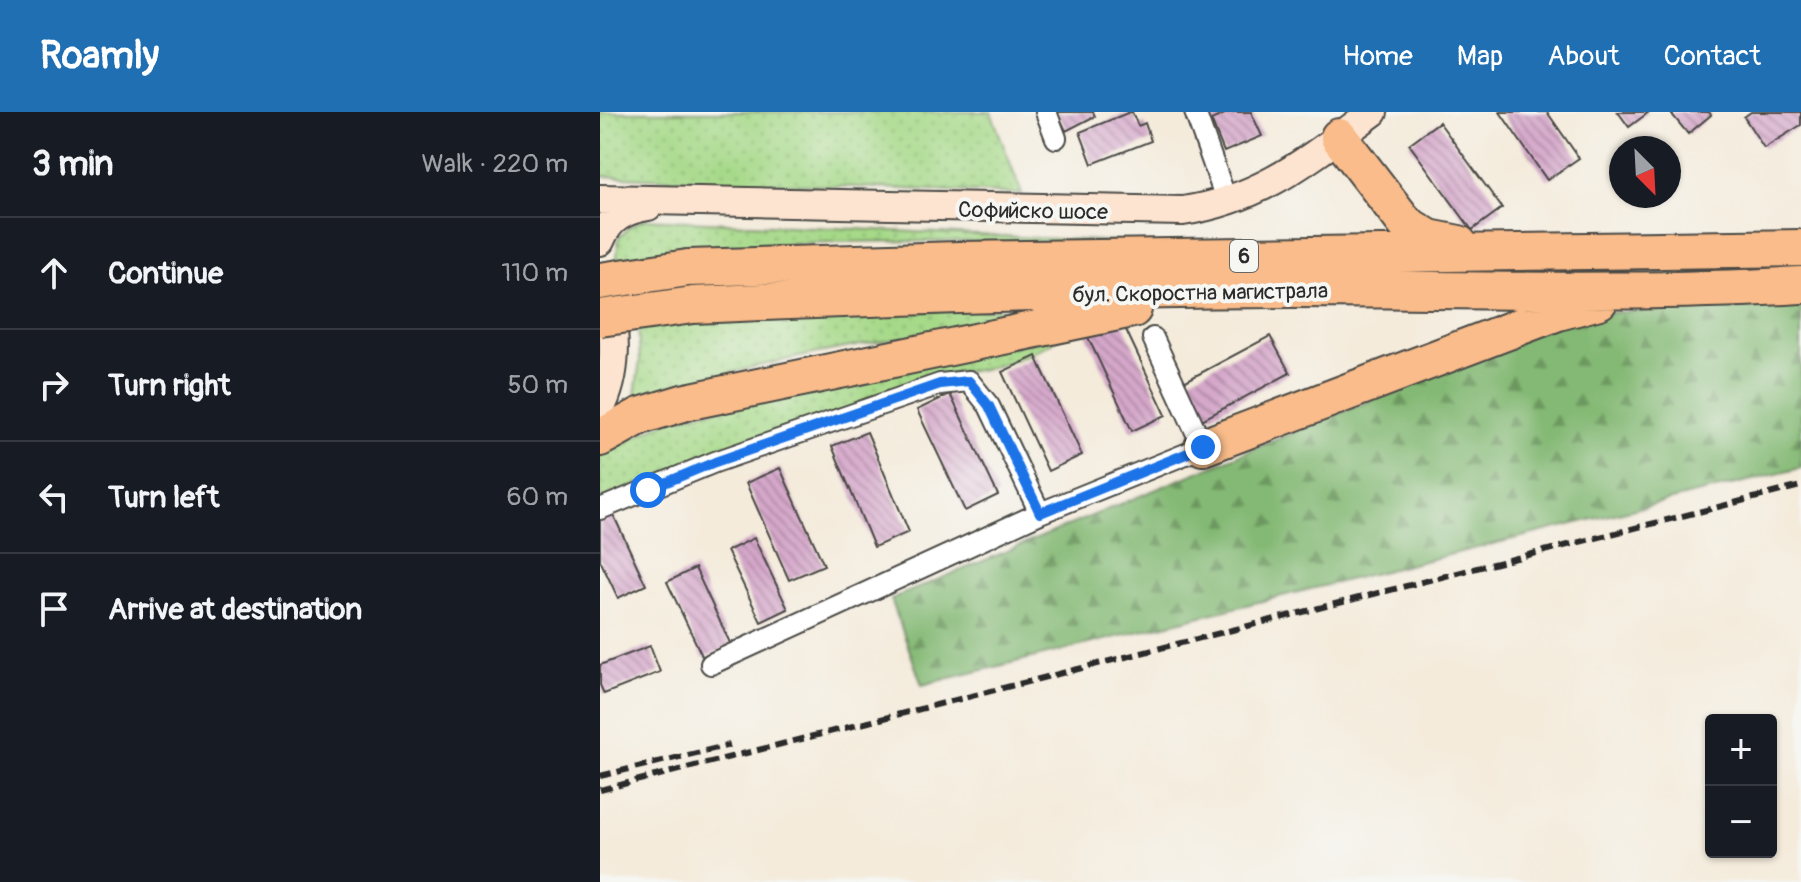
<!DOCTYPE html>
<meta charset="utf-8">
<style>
body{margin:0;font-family:Pangolin,sans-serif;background:#20242c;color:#f1f3f6}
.controls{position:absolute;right:24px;bottom:24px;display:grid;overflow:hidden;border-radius:8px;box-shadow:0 2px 6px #0004}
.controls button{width:72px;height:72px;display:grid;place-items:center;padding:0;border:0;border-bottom:2px solid #363941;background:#171b24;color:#f1f3f6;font:40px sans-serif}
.compass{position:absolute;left:1009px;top:24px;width:72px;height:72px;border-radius:50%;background:#171b24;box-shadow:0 2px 6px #0004;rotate:156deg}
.stop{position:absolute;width:24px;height:24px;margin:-18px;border:6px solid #1a73e8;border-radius:50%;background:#fff}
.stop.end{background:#1a73e8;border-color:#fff;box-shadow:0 2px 8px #0008}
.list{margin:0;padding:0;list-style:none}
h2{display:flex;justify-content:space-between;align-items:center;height:104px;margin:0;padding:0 32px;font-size:34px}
h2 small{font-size:26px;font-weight:400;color:#9ea1a6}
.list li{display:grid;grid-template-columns:52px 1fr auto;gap:24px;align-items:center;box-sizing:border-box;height:112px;padding:0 32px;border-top:2px solid #363941}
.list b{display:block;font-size:30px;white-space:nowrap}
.list em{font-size:26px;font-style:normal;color:#9ea1a6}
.icon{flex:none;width:44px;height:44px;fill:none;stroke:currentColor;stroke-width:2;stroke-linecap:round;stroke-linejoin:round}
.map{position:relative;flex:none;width:1201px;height:770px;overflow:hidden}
header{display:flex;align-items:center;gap:48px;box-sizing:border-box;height:112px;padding:0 40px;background:#1f6fb2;color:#fff}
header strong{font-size:38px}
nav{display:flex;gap:44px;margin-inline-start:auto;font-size:28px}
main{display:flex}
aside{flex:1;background:#171b24}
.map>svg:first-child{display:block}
.grass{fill:url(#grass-dots);stroke:#68825a;stroke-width:2}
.forest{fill:url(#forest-firs);stroke:#587250;stroke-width:2}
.building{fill:url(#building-back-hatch)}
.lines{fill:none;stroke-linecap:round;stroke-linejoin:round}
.street-casing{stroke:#494845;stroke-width:24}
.secondary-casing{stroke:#494845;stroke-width:32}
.highway-casing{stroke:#494845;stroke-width:40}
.street{stroke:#fff;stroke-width:20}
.secondary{stroke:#fde4d0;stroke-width:28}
.highway{stroke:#f9bc8a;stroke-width:36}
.rail{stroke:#2b2b2b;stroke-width:6;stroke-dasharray:12 6;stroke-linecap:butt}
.highway-bridge-casing{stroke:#494845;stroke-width:40;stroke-linecap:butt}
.highway-bridge{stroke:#f9bc8a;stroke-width:36}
.route{stroke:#1a73e8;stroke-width:10}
.labels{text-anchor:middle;stroke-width:8;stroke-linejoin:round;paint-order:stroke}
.shield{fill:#f6f6f2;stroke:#686867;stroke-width:2}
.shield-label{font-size:20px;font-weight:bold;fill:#2b2b2b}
.street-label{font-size:22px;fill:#2b2b2b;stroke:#f6f6f2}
</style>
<header>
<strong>Roamly</strong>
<nav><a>Home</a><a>Map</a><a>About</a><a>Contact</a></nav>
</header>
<main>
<aside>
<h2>3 min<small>Walk · 220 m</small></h2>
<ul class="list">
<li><svg class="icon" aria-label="ahead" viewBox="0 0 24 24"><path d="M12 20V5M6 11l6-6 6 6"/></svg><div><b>Continue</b></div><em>110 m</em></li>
<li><svg class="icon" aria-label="right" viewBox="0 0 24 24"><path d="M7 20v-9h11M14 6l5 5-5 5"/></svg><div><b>Turn right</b></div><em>50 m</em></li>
<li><svg class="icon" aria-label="left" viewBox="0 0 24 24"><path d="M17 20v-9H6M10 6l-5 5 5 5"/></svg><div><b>Turn left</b></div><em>60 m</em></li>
<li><svg class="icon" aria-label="arrive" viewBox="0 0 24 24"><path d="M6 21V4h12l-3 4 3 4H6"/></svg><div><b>Arrive at destination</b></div></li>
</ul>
</aside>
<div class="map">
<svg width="1201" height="770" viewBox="0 0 1201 770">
<defs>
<pattern id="grass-dots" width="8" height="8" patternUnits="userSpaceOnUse" patternTransform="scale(2)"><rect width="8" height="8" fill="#a6d988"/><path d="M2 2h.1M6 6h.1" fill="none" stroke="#8fba76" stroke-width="1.8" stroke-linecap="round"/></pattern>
<pattern id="forest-firs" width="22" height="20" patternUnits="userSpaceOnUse" patternTransform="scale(2)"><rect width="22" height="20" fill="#84b974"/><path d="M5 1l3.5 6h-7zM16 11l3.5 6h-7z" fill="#6c975f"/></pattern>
<pattern id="building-back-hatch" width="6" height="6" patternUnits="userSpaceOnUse" patternTransform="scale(2)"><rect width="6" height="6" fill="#d5a7ca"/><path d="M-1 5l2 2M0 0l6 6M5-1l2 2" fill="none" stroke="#ad88a4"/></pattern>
</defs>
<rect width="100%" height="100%" fill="#f6f6f2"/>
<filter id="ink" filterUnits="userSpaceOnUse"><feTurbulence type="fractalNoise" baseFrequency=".0125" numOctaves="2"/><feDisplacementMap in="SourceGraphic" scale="16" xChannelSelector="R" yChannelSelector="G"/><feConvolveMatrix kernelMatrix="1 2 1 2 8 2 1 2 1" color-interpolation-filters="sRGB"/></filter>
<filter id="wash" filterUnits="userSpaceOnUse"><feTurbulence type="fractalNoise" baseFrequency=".006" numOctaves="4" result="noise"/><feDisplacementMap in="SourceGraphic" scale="32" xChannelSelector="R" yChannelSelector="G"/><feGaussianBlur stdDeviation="1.8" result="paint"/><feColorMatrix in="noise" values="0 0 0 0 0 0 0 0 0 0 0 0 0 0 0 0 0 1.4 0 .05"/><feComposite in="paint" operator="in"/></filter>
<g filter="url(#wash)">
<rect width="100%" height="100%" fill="#f4ebdb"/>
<path class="grass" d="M0,0H391L422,82L0,64Z
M44,107L543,131C370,131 188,121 17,147L18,127L29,115Z
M484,195C335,222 177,240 34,289L40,249L38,214L95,205Z
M465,223C431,243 397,259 357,260L70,359L0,388V343L71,307Z"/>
<path class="forest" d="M1201,191V356L322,573L291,487L948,215L998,201L1153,195Z"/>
<g id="blocks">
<path class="building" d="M457,0H493L495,4L466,19Z
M530,0H532L538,14L545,11L551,29L492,52L480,20Z
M629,0H651L662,24L624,40L611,8Z
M900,0H947L979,46L947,68Z
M1018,0H1049L1029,15Z
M1070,0H1109L1111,3L1088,22Z
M1151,0H1201V13L1164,36L1144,5Z
M839,10L902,96L872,118L809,32Z
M520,205L566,303L532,319L486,221Z
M670,224L690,261L600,309L580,272Z
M436,244L482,343L448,359L402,260Z
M350,282L398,383L365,399L317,298Z
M267,320L309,420L274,435L232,334Z
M180,356L224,453L189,468L146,371Z
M13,402L46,473L18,486L0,448V408Z
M154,426L188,497L161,510L127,439Z
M95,456L131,533L103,546L67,470Z
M50,534L60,560L4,582L0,573V553Z"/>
</g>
</g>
<g filter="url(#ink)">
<use href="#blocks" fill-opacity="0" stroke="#494845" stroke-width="2"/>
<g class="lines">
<defs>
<path id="street" d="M446,0L456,26
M595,0L627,90
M0,397L115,350L340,272L369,269L389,294L440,401
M111,552L440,401L603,335L553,226"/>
<path id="secondary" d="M0,87L583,99C663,87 710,46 773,0
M0,129C9,106 24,98 48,94
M0,297C18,262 16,223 8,185"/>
<path id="highway" d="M739,25L806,112L829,126L859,132
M88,156L359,148L1201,136
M93,193C293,184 493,178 692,177C861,177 1033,183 1201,173
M0,326L40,304L86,290L533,197
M603,335L958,200L999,189"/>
</defs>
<use href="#street" class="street-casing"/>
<use href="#secondary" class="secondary-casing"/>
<use href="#highway" class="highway-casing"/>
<use href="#street" class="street"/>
<use href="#secondary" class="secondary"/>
<use href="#highway" class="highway"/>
<path class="rail" d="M0,664L130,633
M0,678L1201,374"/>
<defs>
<path id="highway-bridge" d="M0,169L88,156
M0,206L93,193"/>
</defs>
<use href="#highway-bridge" class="highway-bridge-casing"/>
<use href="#highway-bridge" class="highway-bridge"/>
</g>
</g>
<g class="lines" filter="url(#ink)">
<path class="route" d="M48,378L115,350L340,272L369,269L389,294L440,401L603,335"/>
</g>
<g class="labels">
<rect class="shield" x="630" y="128" width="28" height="32" rx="6"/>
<g class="shield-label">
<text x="644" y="151">6</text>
</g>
<g class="street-label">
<text transform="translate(433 98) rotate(1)" y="8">Софийско шосе</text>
<text transform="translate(600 180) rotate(-1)" y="8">бул. Скоростна магистрала</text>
</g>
</g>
</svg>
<div class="controls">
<button>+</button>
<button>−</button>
</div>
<svg class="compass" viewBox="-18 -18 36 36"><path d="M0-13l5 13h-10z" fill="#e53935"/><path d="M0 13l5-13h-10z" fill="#9ea1a6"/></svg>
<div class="stop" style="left:48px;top:378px"></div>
<div class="stop end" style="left:603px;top:335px"></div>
</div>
</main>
